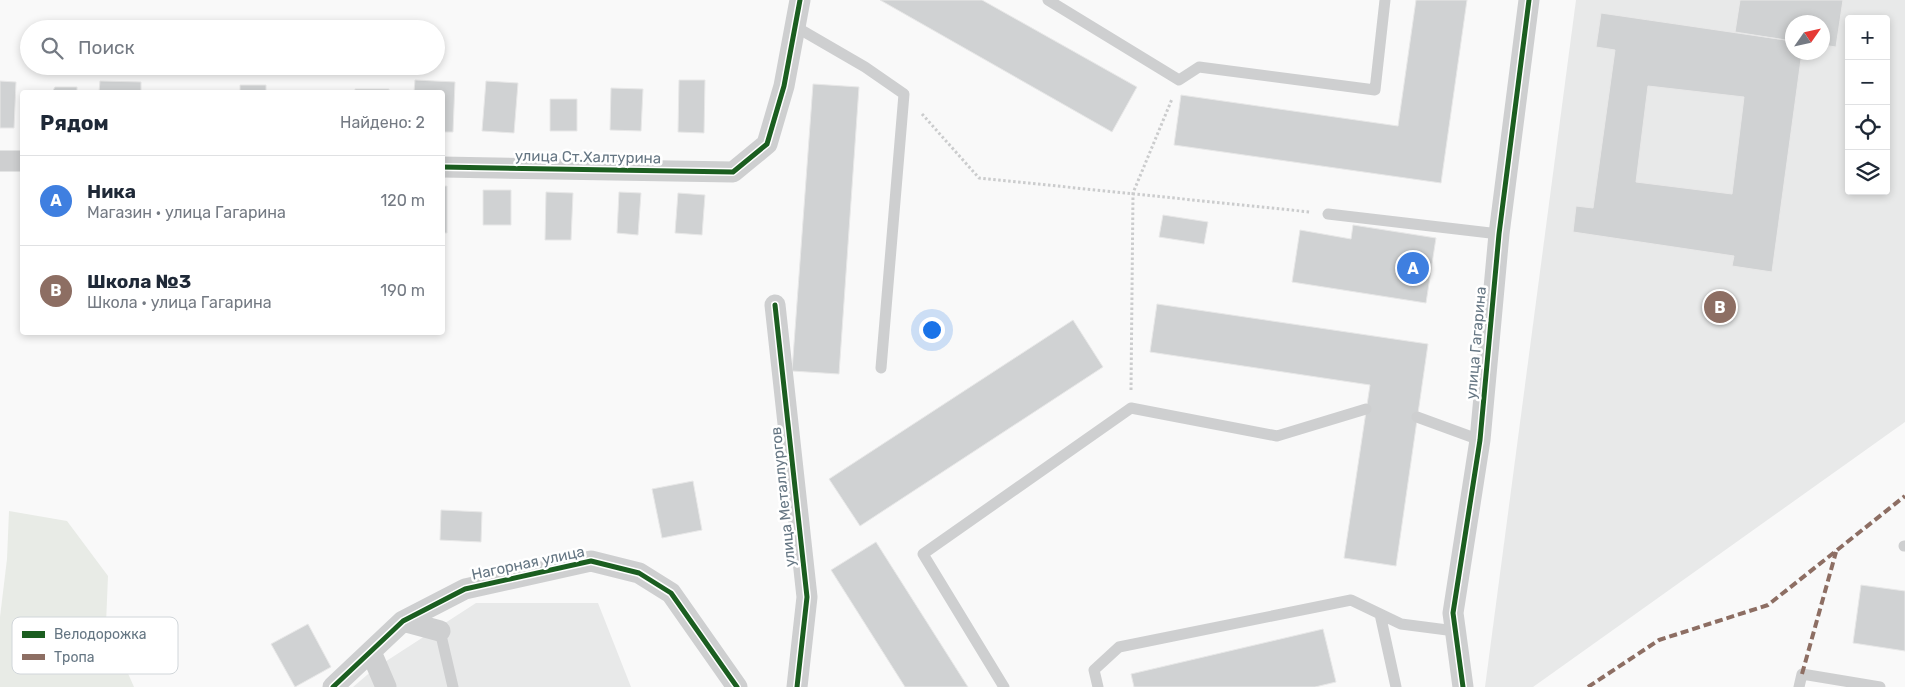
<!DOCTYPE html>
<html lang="ru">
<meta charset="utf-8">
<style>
body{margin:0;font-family:Rubik,sans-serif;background:#f6f6f7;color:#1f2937}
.controls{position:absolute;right:15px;top:15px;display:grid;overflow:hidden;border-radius:5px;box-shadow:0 2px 8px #0003}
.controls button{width:45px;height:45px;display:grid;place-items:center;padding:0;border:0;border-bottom:1px solid #e0e1e3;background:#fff;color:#1f2937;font:25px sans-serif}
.compass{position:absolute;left:1785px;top:15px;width:45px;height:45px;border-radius:50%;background:#fff;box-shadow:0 2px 8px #0003;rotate:56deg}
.you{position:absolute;left:931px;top:329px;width:18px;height:18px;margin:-12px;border:4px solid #fff;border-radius:50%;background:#1a73e8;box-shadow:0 0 0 8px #1a73e833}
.badge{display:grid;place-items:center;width:32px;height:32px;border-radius:50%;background:#ea580c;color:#fff;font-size:16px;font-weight:700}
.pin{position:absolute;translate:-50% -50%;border:2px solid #fff;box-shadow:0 1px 5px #0006}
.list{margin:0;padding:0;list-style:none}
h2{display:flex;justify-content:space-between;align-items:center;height:65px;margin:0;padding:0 20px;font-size:21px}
h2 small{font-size:16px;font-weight:400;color:#747a83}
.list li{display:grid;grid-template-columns:32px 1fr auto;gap:15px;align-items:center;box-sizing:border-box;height:90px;padding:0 20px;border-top:1px solid #e0e1e3}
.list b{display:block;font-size:19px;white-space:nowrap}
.list p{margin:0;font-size:16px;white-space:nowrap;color:#747a83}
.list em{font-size:16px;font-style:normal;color:#747a83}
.icon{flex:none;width:28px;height:28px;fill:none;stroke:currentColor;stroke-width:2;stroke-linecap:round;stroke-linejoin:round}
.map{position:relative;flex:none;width:1905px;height:687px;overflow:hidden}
.search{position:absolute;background:#fff;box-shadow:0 2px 8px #0003;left:20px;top:20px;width:425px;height:55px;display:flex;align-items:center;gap:12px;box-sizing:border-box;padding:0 18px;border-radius:28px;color:#747a83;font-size:19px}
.panel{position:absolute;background:#fff;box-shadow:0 2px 8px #0003;left:20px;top:90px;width:425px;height:245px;border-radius:5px}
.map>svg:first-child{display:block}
.built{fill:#e8e9e9;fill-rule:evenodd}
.green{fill:#e8ebe6}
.building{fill:#d0d2d3;stroke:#e8e8e8;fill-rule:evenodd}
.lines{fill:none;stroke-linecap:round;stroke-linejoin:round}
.path{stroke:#cbcccd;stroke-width:3;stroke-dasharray:2.5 2.5;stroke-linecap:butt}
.lane{stroke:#cecfd0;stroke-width:11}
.street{stroke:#cecfd0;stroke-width:21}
.quiet{stroke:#8d6e63;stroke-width:4;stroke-dasharray:8 4;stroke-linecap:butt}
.cycleway-casing{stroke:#fff;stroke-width:8}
.cycleway{stroke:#1b5e20;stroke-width:5}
.labels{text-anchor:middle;stroke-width:5;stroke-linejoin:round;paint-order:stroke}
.street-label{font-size:15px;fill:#657683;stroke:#fff}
.key{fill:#fff;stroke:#d1d6da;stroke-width:1}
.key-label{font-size:14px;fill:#657683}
</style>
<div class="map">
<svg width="1905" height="687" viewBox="0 0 1905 687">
<rect width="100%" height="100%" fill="#f9f9f9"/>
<path class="built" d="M1576,0H1905V422L1533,687H1485ZM1849,19H1886V191H1849ZM1792,22H1822V52H1792Z
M476,603H598L631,687H353L374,669Z"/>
<path class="green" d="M9,511L67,521L108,576L106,624L134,687H0V617L7,559Z"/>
<path class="building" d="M880,0H982L1137,87L1112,132Z
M1416,0H1467L1441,183L1174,145L1181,95L1398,126Z
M1740,0H1843L1836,47L1822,45V22H1792V41L1735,32Z
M1601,13L1792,41V52H1802L1772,272L1732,266L1734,256L1573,232L1576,206L1593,208L1615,50L1596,47ZM1648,86L1744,97L1732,194L1636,182Z
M415,80L455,82L453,132H442V92H414Z
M679,80H705L704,133L678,132Z
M0,81L16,82L14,128H0Z
M100,81L141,82V92H99Z
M486,81L518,83L514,133L482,131Z
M813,84L859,87L839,374L792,371Z
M240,85H266V92H240Z
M55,87H77V92H52Z
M611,88L643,89L641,131L610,130Z
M355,89H389V92H355Z
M550,99H577V131H550Z
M442,186H447V233H442Z
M483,190H511V225H483Z
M546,192L573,193L571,240H545Z
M619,192L641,193L638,235L617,233Z
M678,193L705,195L702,235L675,233Z
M1163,215L1208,222L1204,244L1159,237Z
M1353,225L1436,238L1426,303L1292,282L1300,230L1351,239Z
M1157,304L1428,344L1396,566L1344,558L1370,385L1150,352Z
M1073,320L1103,367L860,526L829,479Z
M693,481L702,530L662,538L652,489Z
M441,510L482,512L481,542L440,540Z
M876,542L968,687H905L831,570Z
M1861,585L1905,591V651L1853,643Z
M308,624L331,667L295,687L271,644Z
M1323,629L1336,682L1315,687H1134L1131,674Z"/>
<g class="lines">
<path class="path" d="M922,114L979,178L1310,212
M1131,390L1133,193L1172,99"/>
<path class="lane" d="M1048,0L1179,80L1199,67L1375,90L1385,0
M796,27L865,67L904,94L881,368
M1328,214L1499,234
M1417,417L1480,440
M1904,546H1905
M1380,614L1396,687
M440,631L453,687
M1004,687L923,554L1131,408L1277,436L1366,409
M1098,687L1094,670L1119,647L1351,600L1401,624L1455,631
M1799,687L1802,674L1880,687"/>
<path class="street" d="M0,161H22
M442,167L733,172L767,144L784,86L800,0
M775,305L807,597L797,687
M403,621L440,631
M371,652L386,687
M333,687L403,621L465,589L591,561L639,573L671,593L737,687
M1463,687L1453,613L1480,440L1499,234L1529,0"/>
<path class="quiet" d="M1802,674L1836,552
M1588,687L1659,640L1768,605L1905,496"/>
<defs>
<path id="cycleway" d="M442,167L733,172L767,144L784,86L800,0
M775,305L807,597L797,687
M333,687L403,621L465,589L591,561L639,573L671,593L737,687
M1463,687L1453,613L1480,440L1499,234L1529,0"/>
</defs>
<use href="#cycleway" class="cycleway-casing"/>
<use href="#cycleway" class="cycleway"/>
</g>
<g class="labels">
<g class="street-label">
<text transform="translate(588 157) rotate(1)" y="5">улица Ст.Халтурина</text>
<text transform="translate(1476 343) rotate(-85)" y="5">улица Гагарина</text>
<text transform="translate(783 497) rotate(-96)" y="5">улица Металлургов</text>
<text transform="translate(528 563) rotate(-12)" y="5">Нагорная улица</text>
</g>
</g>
<rect x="12" y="617" width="166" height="57" rx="8" class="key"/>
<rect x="22" y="631" width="23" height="7" fill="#1b5e20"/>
<rect x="22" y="654" width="23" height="6" fill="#8d6e63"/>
<g class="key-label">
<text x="54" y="639">Велодорожка</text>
<text x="54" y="662">Тропа</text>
</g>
</svg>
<div class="controls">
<button>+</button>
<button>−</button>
<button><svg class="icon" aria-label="locate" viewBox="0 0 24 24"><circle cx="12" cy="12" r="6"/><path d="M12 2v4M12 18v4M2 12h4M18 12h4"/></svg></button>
<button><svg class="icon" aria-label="layers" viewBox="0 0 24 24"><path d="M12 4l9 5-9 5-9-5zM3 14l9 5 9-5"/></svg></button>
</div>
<svg class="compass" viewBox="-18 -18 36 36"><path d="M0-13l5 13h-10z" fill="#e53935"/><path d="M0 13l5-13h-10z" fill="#747a83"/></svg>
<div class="you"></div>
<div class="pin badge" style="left:1413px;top:268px;background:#3f7fe0">A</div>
<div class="pin badge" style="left:1720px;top:307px;background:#8d6e63">B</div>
<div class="search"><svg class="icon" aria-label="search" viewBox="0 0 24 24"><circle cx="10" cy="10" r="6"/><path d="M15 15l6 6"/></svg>Поиск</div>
<section class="panel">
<h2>Рядом<small>Найдено: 2</small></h2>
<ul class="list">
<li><span class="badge" style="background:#3f7fe0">A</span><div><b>Ника</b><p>Магазин · улица Гагарина</p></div><em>120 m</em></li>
<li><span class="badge" style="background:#8d6e63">B</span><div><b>Школа №3</b><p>Школа · улица Гагарина</p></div><em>190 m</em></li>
</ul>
</section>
</div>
